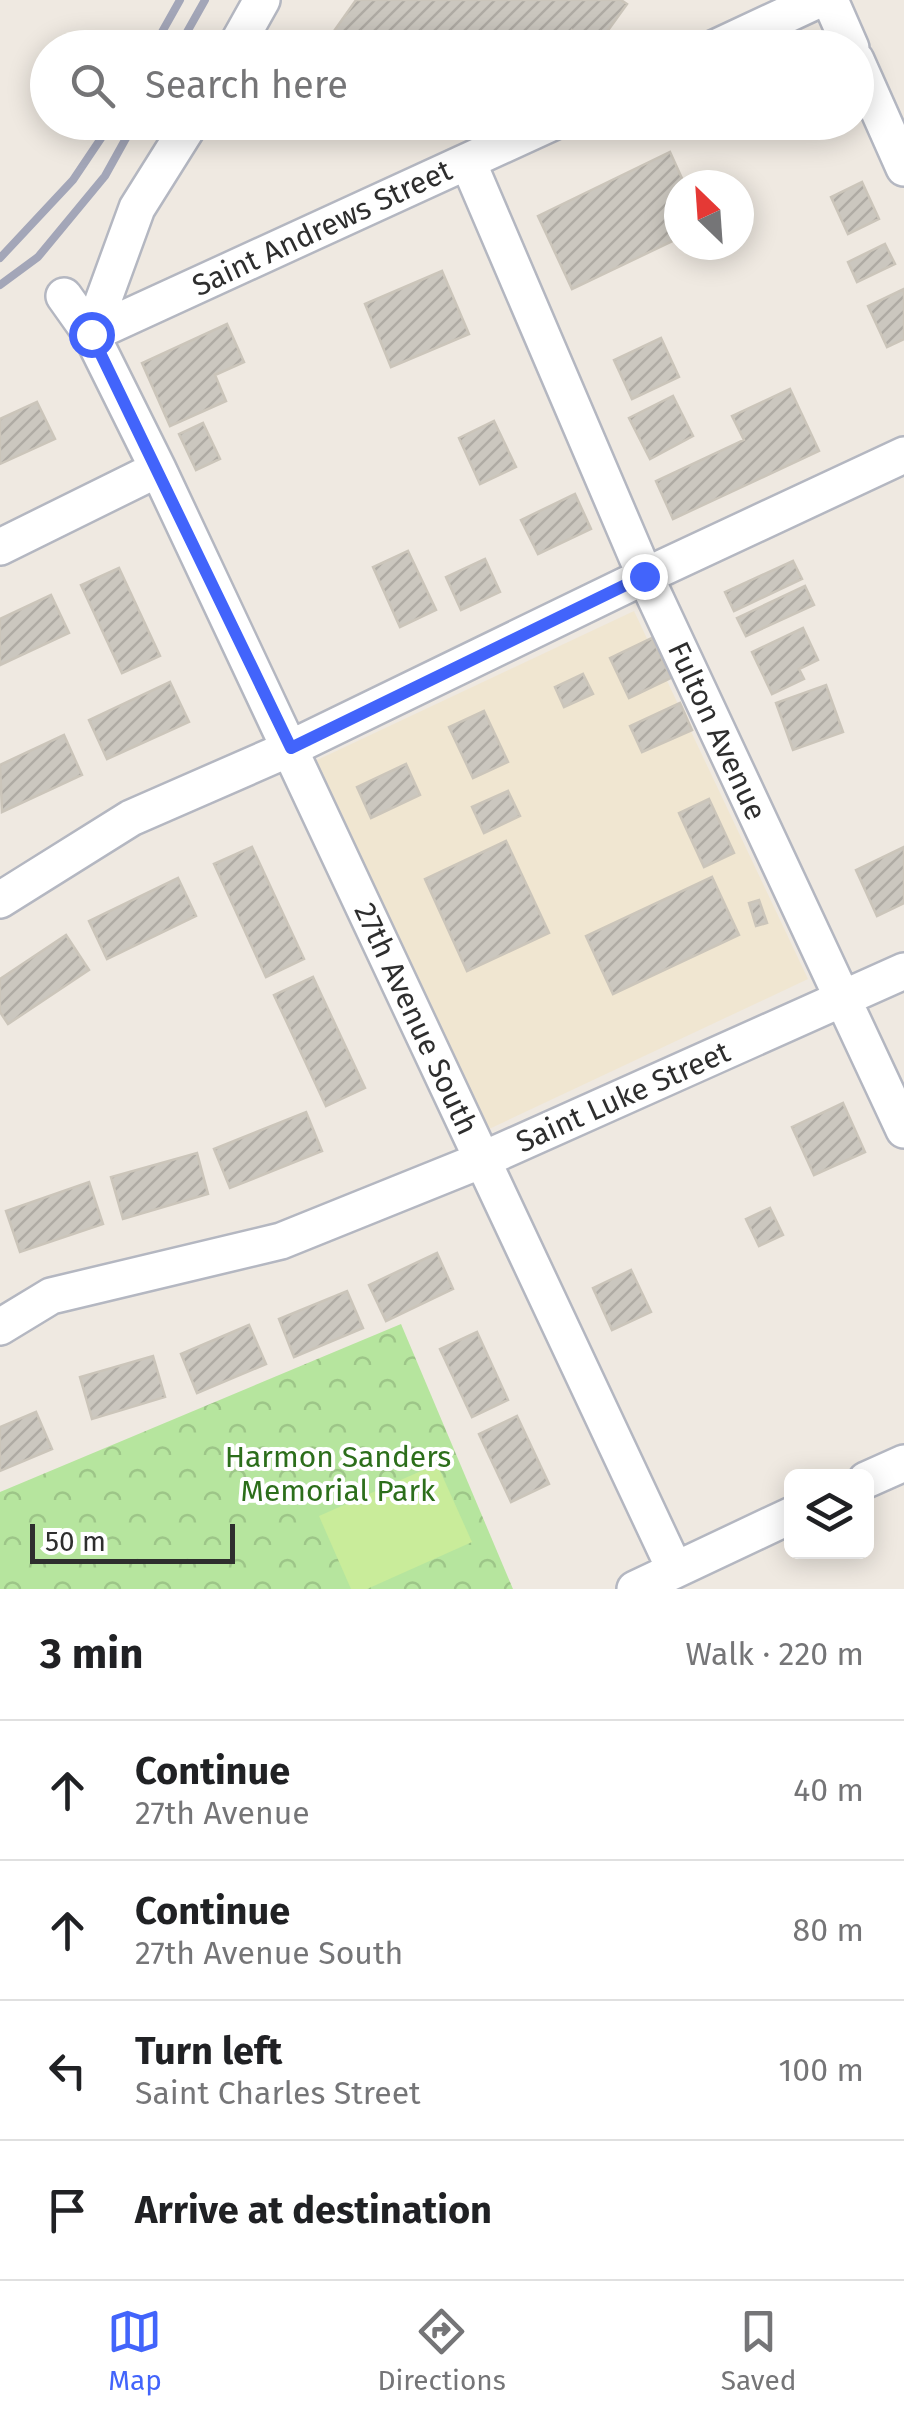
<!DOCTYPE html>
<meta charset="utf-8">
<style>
body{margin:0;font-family:"Fira Sans",sans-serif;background:#f2f2f2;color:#202124}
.controls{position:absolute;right:30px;bottom:30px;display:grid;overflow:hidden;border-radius:15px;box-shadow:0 5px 25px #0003}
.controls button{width:90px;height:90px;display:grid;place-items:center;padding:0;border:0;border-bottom:2px solid #e0e0e0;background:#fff;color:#202124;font:50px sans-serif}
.compass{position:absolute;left:664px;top:170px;width:90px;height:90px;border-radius:50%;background:#fff;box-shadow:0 5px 25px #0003;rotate:335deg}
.scale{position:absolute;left:30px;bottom:25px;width:205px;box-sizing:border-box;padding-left:10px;border:5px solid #2e2e2e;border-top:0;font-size:28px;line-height:35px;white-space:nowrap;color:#2e2e2e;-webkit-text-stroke:8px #fff;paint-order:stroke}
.stop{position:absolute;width:30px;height:30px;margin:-22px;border:8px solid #4264fb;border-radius:50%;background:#fff}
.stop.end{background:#4264fb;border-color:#fff;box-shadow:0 2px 10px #0008}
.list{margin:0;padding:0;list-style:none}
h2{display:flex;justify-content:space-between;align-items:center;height:130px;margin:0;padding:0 40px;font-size:42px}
h2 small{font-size:32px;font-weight:400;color:#757577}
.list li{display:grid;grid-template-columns:65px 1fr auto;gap:30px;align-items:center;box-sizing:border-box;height:140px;padding:0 40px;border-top:2px solid #e0e0e0}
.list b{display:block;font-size:38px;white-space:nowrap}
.list p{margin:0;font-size:32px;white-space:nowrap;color:#757577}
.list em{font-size:32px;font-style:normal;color:#757577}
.icon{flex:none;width:55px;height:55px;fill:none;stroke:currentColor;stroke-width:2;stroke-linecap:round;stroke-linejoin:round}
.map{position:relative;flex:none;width:904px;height:1589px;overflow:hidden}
.search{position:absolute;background:#fff;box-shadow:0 5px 25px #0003;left:30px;right:30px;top:30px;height:110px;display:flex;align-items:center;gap:25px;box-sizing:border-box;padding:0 35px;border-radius:55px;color:#757577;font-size:38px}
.sheet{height:690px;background:#fff}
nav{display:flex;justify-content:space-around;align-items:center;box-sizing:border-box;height:140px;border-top:2px solid #e0e0e0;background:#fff;font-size:28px;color:#757577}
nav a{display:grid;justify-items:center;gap:5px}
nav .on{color:#4264fb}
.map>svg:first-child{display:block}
.education{fill:#f0e6d1}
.forest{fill:url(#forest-crowns)}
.pitch{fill:#c9ec9a}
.building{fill:url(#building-hatch);stroke:#cbc5ba;stroke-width:2.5}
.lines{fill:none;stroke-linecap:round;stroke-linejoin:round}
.minor-casing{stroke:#b4b7c1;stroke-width:40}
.minor{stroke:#fff;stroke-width:35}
.rail{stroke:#a3a6b8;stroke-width:8}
.route{stroke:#4264fb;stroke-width:12}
.labels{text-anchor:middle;stroke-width:8;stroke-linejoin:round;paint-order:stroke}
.street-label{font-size:30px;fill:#2e2e2e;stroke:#fff}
.park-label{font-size:30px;fill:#2c6e1b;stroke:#fff}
</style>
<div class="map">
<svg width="904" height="1589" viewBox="0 0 904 1589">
<defs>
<pattern id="forest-crowns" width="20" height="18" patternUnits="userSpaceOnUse" patternTransform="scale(2.5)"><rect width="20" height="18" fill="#b6e59e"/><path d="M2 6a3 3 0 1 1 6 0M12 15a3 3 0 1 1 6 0" fill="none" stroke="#9dc588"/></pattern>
<pattern id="building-hatch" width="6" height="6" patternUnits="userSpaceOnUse" patternTransform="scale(2.5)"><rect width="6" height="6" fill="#cbc7bf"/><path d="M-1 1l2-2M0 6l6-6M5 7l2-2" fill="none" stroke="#afaba4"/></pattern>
</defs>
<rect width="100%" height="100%" fill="#efe9e1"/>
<path class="education" d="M634,611L808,979L487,1130L313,762Z"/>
<path class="forest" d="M401,1324L513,1589H0V1492Z"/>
<path class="pitch" d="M437,1464L472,1542L367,1589H351L319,1516Z"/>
<path class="building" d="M356,0H621L627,4L596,47L572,30L559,48H322Z
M670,152L685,185H679V238L572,289L538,216Z
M862,182L879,219L848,234L831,197Z
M885,244L895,264L857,282L848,262Z
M442,271L469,334L391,367L365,304Z
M904,289V339L887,347L868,306Z
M227,324L244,362L215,375L226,401L170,426L142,363Z
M661,338L679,377L632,399L614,360Z
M790,389L819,451L673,519L656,481L744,440L732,416Z
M673,396L693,436L650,459L629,418Z
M37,402L55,439L0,464V419Z
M494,421L516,467L480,484L459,438Z
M203,423L220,459L196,470L179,434Z
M575,494L591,529L538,554L521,520Z
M408,551L436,610L400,627L373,567Z
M485,559L500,592L461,610L446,577Z
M793,561L802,579L734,611L725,592Z
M119,568L160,656L122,673L81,585Z
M805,586L814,605L746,636L737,618Z
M51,595L69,633L0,665V619Z
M803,628L818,660L799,669L804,679L772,694L752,652Z
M652,638L671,678L629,698L610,658Z
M583,674L593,694L564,707L555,687Z
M170,682L189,722L107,759L89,720Z
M826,685L843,732L793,750L776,703Z
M680,703L692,730L642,752L630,726Z
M484,711L508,762L473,778L449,727Z
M64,735L82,775L2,812L0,765Z
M406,764L420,795L371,818L357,787Z
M508,791L520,816L484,833L472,807Z
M709,799L734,853L704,867L679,813Z
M506,841L549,933L467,971L425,879Z
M252,847L304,959L266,977L214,864Z
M904,847V903L877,916L856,870Z
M712,877L739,935L613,994L586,936Z
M178,878L196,916L107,959L89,921Z
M759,900L767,923L756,926L749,903Z
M66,935L89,970L8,1024L0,1012V979Z
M313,977L365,1088L326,1106L274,995Z
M843,1103L865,1152L814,1175L792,1127Z
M306,1112L322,1151L230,1188L214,1149Z
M197,1153L208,1194L123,1219L111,1177Z
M89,1182L103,1224L20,1252L6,1211Z
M770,1208L783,1235L759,1246L746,1219Z
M437,1253L453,1289L386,1321L369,1285Z
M631,1270L651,1312L612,1330L593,1288Z
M347,1291L363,1328L294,1357L279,1319Z
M249,1325L266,1364L197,1393L181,1354Z
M477,1332L508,1400L472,1417L440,1349Z
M153,1356L165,1397L92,1419L80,1377Z
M36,1412L52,1449L0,1471V1427Z
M517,1416L549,1484L511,1502L479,1434Z"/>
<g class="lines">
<defs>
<path id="minor" d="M830,0L851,48
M235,48L262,0
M715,48L818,0
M856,60L904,168
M468,162L645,576L904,1130
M64,296L91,334L158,469L675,1570
M91,334L553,122
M91,334L137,208L191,122
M0,547L158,469
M0,900L131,818L291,748L645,576L904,455
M0,1327L51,1296L281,1241L482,1160L904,971
M866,1480L904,1463
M635,1589L792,1515"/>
</defs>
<use href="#minor" class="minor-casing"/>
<use href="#minor" class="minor"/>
<path class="rail" d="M153,48L180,0
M178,48L205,0
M0,258L73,180L112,122
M0,285L38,257L105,176L135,122"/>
</g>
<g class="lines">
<path class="route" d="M91,334L291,748L644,576"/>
</g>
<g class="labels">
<g class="street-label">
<text transform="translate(322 228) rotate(-25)" y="10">Saint Andrews Street</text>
<text transform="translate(717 731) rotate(65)" y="10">Fulton Avenue</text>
<text transform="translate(416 1019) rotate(65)" y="10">27th Avenue South</text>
<text transform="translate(623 1097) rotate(-24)" y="10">Saint Luke Street</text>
</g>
<g class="park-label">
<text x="338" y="1467">Harmon Sanders<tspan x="338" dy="34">Memorial Park</tspan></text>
</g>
</g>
</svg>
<div class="controls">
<button><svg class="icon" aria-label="layers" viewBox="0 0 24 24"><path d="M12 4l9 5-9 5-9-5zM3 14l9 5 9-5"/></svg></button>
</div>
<svg class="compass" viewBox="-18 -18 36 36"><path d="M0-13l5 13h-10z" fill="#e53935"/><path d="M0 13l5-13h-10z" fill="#757577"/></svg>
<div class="scale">50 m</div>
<div class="stop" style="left:91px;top:334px"></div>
<div class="stop end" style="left:644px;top:576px"></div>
<div class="search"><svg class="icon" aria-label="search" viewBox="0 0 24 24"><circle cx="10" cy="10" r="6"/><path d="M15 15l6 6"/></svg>Search here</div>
</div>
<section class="sheet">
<h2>3 min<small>Walk · 220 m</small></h2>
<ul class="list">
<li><svg class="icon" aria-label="ahead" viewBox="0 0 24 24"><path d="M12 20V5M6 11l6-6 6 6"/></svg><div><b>Continue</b><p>27th Avenue</p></div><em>40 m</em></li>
<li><svg class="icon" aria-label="ahead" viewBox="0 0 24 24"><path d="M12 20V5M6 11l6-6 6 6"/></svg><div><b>Continue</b><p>27th Avenue South</p></div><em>80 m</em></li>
<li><svg class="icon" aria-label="left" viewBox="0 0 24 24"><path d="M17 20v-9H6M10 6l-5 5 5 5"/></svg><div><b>Turn left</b><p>Saint Charles Street</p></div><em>100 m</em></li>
<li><svg class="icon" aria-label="arrive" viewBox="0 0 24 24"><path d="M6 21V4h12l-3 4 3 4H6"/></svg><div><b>Arrive at destination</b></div></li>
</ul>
</section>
<nav>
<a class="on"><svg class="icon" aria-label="map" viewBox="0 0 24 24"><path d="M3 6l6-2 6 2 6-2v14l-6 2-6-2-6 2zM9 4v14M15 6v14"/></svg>Map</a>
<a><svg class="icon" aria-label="directions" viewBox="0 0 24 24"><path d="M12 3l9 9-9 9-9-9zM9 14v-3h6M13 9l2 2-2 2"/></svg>Directions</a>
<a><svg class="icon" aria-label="saved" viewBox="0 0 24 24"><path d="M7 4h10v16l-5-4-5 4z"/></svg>Saved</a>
</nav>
